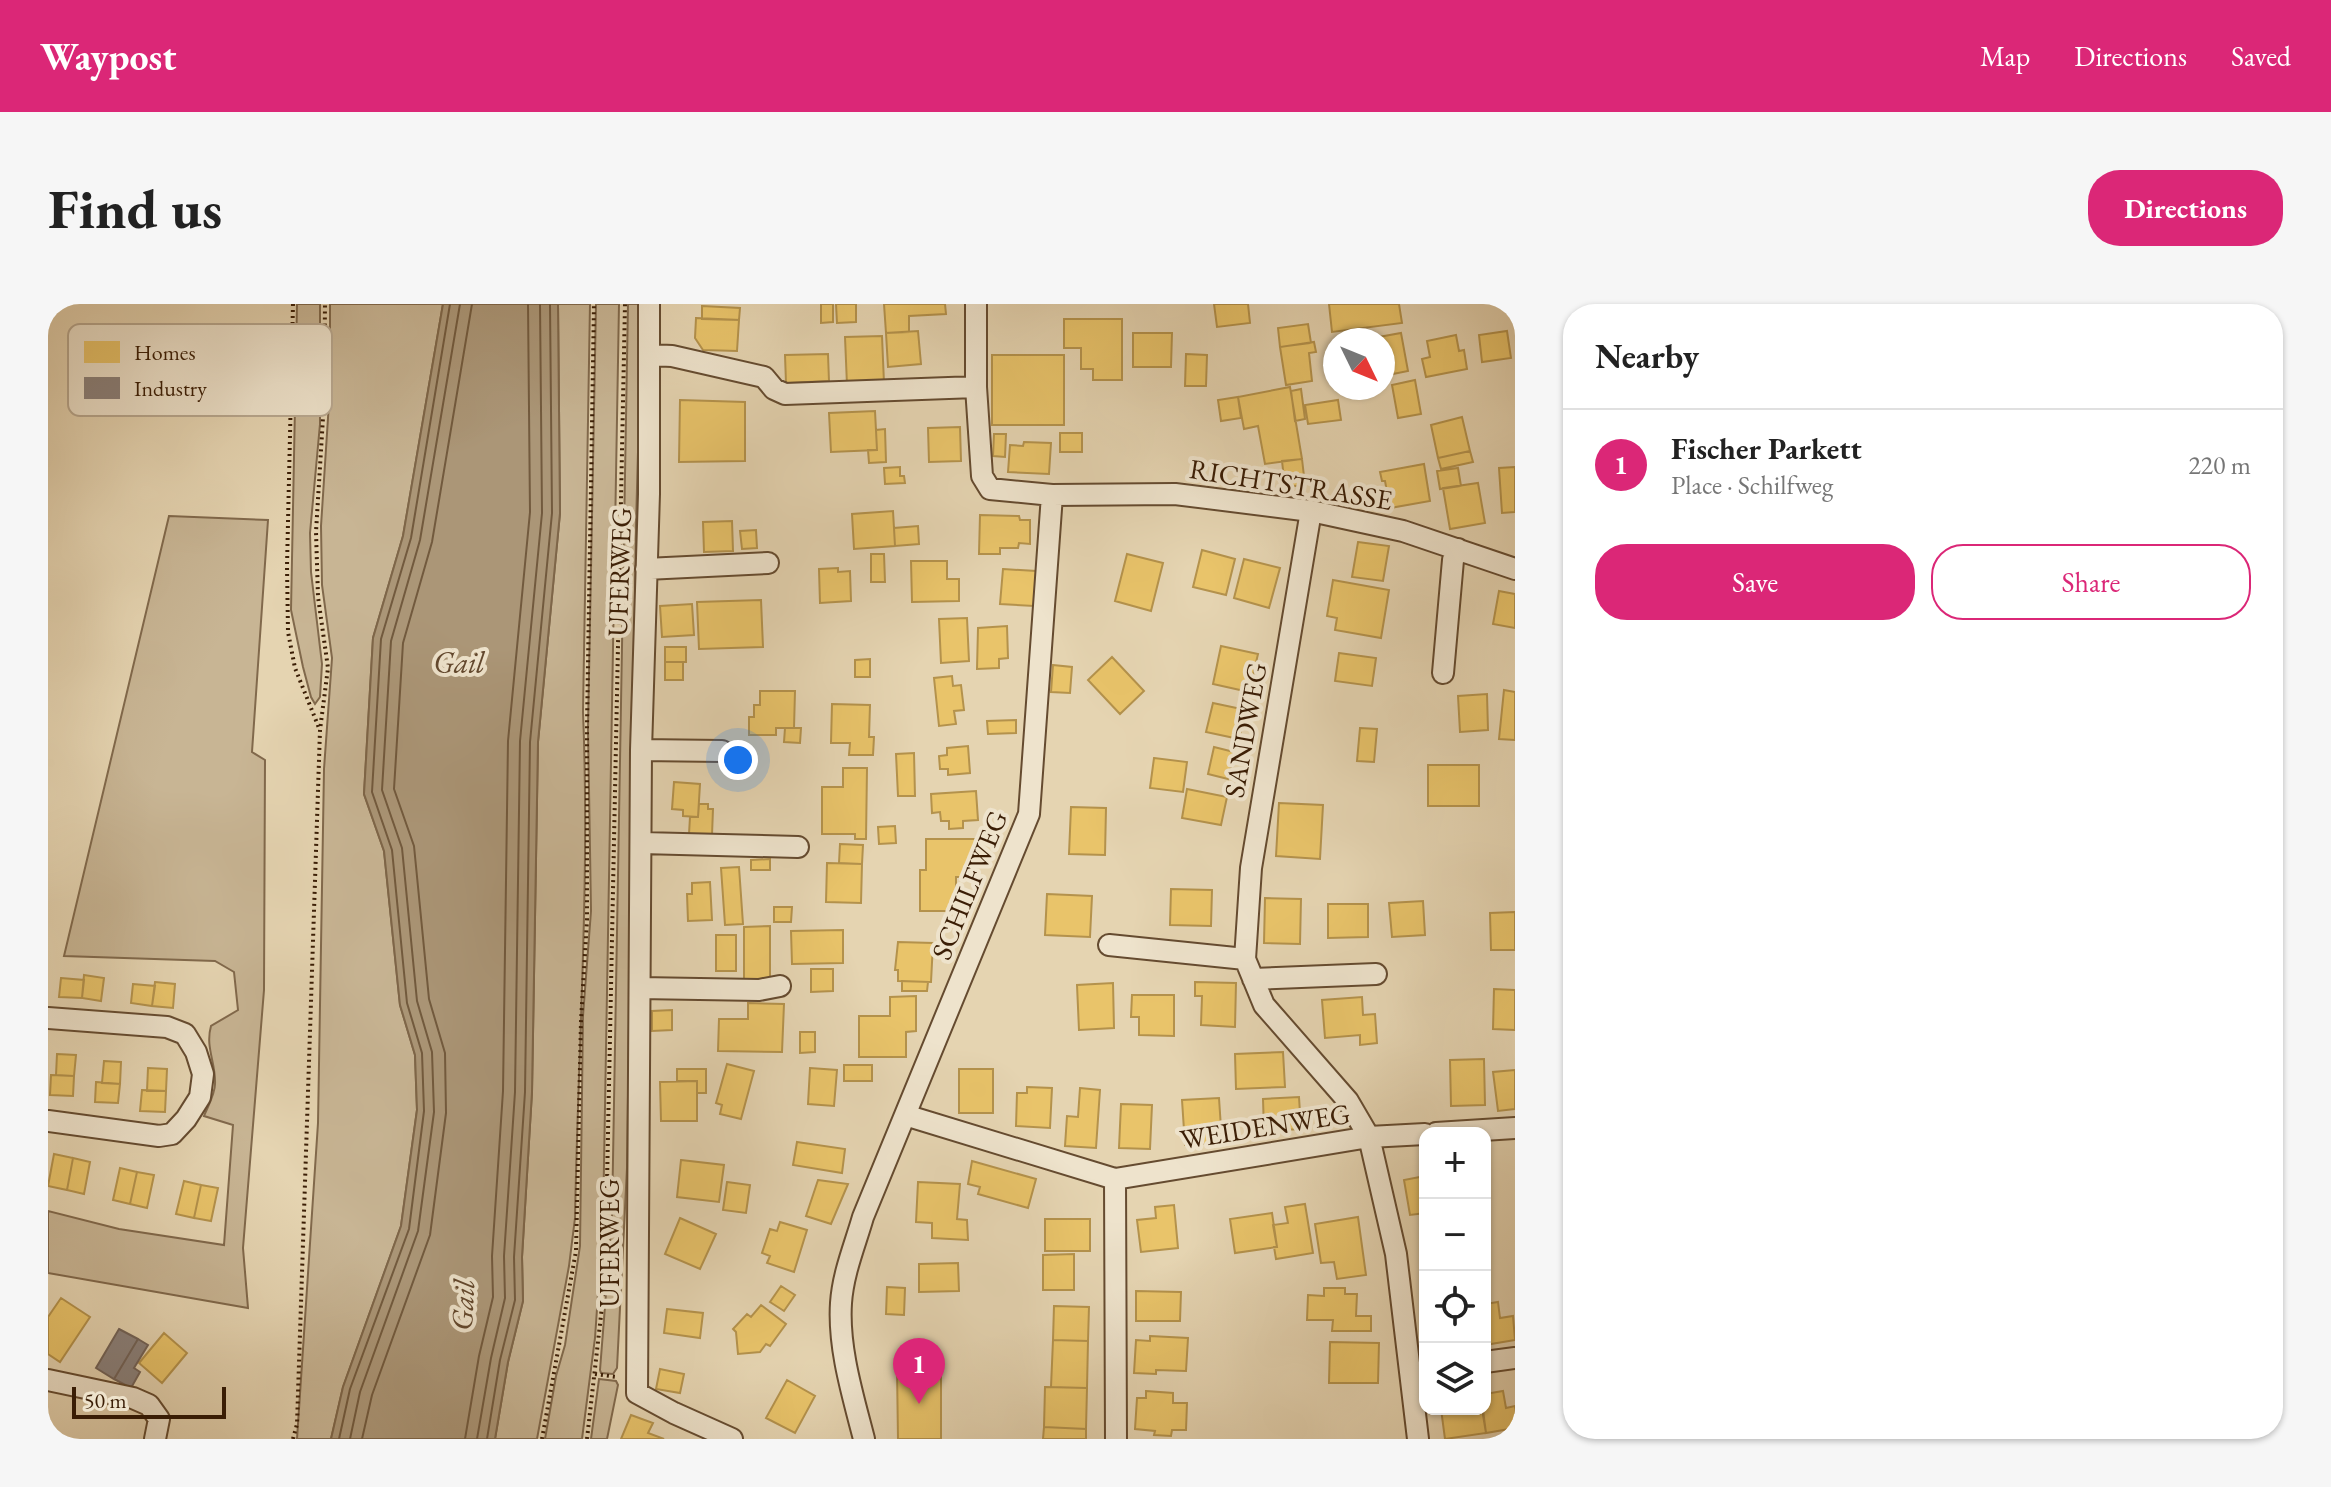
<!DOCTYPE html>
<meta charset="utf-8">
<style>
body{margin:0;font-family:"EB Garamond",serif;background:#f6f6f6;color:#222}
.controls{position:absolute;right:24px;bottom:24px;display:grid;overflow:hidden;border-radius:16px;box-shadow:0 2px 6px #0004}
.controls button{width:72px;height:72px;display:grid;place-items:center;padding:0;border:0;border-bottom:2px solid #e0e0e0;background:#fff;color:#222;font:40px sans-serif}
.compass{position:absolute;left:1275px;top:24px;width:72px;height:72px;border-radius:50%;background:#fff;box-shadow:0 2px 6px #0004;rotate:133deg}
.scale{position:absolute;left:24px;bottom:20px;width:154px;box-sizing:border-box;padding-left:8px;border:4px solid #3a1d05;border-top:0;font-size:22px;line-height:28px;white-space:nowrap;color:#3a1d05;-webkit-text-stroke:6px #eee3cc;paint-order:stroke}
.you{position:absolute;left:690px;top:456px;width:28px;height:28px;margin:-20px;border:6px solid #fff;border-radius:50%;background:#1a73e8;box-shadow:0 0 0 12px #1a73e833}
.badge{display:grid;place-items:center;width:52px;height:52px;border-radius:50%;background:#db2777;color:#fff;font-size:26px;font-weight:700}
.pin{position:absolute;translate:-50% -66px;filter:drop-shadow(0 2px 4px #0008)}
.pin::after{content:'';position:absolute;top:42px;width:28px;height:24px;background:inherit;clip-path:polygon(0 0,100% 0,50% 100%)}
.list{margin:0;padding:0;list-style:none}
h2{display:flex;justify-content:space-between;align-items:center;height:104px;margin:0;padding:0 32px;font-size:34px}
h2 small{font-size:26px;font-weight:400;color:#767676}
.list li{display:grid;grid-template-columns:52px 1fr auto;gap:24px;align-items:center;box-sizing:border-box;height:112px;padding:0 32px;border-top:2px solid #e0e0e0}
.list b{display:block;font-size:30px;white-space:nowrap}
.list p{margin:0;font-size:26px;white-space:nowrap;color:#767676}
.list em{font-size:26px;font-style:normal;color:#767676}
.actions{display:flex;gap:16px;padding:24px 32px}
.actions a{flex:1;padding:18px 0;border:2px solid #db2777;border-radius:32px;text-align:center;font-size:28px;color:#db2777}
.actions .main{background:#db2777;color:#fff}
.icon{flex:none;width:44px;height:44px;fill:none;stroke:currentColor;stroke-width:2;stroke-linecap:round;stroke-linejoin:round}
.map{position:relative;flex:none;width:1467px;height:1135px;overflow:hidden;border-radius:32px}
header{display:flex;align-items:center;gap:48px;box-sizing:border-box;height:112px;padding:0 40px;background:#db2777;color:#fff}
header strong{font-size:38px}
nav{display:flex;gap:44px;margin-inline-start:auto;font-size:28px}
.intro{display:flex;align-items:center;justify-content:space-between;box-sizing:border-box;height:192px;padding:0 48px}
h1{margin:0;font-size:56px}
.button{padding:20px 36px;border-radius:32px;background:#db2777;color:#fff;font-size:28px;font-weight:700}
main{display:flex;gap:48px;padding:0 48px}
aside{flex:1;background:#fff;border-radius:32px;box-shadow:0 2px 6px #0004}
.map>svg:first-child{display:block}
.green{fill:#c8b594;stroke:#81694c;stroke-width:2}
.water{fill:#ab9677;stroke:#7e6649;stroke-width:2}
.homes{fill:#e9c46a;stroke:#b4924c;stroke-width:2}
.industry{fill:#8a817c;stroke:#726358;stroke-width:2}
.lines{fill:none;stroke-linecap:round;stroke-linejoin:round}
.shore{stroke:#725a3e;stroke-width:2}
.minor-casing{stroke:#654b30;stroke-width:24}
.path{stroke:#3a1d05;stroke-width:4;stroke-dasharray:2 4;stroke-linecap:butt}
.minor{stroke:#eee3cc;stroke-width:20}
.labels{text-anchor:middle;stroke-width:8;stroke-linejoin:round;paint-order:stroke}
.street-label{font-size:28px;fill:#3a1d05;stroke:#eee3cc}
.water-label{font-size:30px;font-style:italic;fill:#62472d;stroke:#eee3cc}
.key{fill:#eee3cc;stroke:#b8a890;stroke-width:2}
.key-label{font-size:22px;fill:#3a1d05}
</style>
<header>
<strong>Waypost</strong>
<nav><a>Map</a><a>Directions</a><a>Saved</a></nav>
</header>
<div class="intro"><h1>Find us</h1><a class="button">Directions</a></div>
<main>
<div class="map">
<svg width="1467" height="1135" viewBox="0 0 1467 1135">
<rect width="100%" height="100%" fill="#e5d4b1"/>
<filter id="stains"><feTurbulence type="fractalNoise" baseFrequency=".0025" numOctaves="4"/><feColorMatrix values="0 0 0 0 .2 0 0 0 0 .09 0 0 0 0 .02 0 0 0 .5 -.17"/></filter>
<radialGradient id="worn" r=".72"><stop offset=".6" stop-color="#630" stop-opacity="0"/><stop offset="1" stop-color="#630" stop-opacity=".3"/></radialGradient>
<path class="green" d="M249,0H272V120L262,229L263,268L274,360L272,393L267,400L263,393L255,363L243,306Z
M282,0H395L355,232L325,334L316,490L336,547L352,701L367,751L369,806L353,922L295,1083L283,1135H249L270,819L276,465L284,354L274,281L273,222L282,83Z
M510,0H542L535,408C542,576 530,746 527,914L521,962L489,1135H447L460,1058L475,997L474,953L484,788L490,438L512,209Z
M548,0H571L555,918L547,1034L534,1135H497L508,1072L517,1041L532,942L535,712L543,607L540,425Z
M580,0H594L588,221L579,864L569,1064L565,1070L553,1069L552,1066L564,913Z
M121,212L220,216L204,448L217,456L216,686L195,944L200,1004L0,969V907L71,925L176,941L185,821L156,812C160,802 167,790 167,780C168,759 157,743 163,722L190,706L186,668L167,657L16,652Z
M551,1075L568,1077L570,1081L559,1135H543Z"/>
<path class="water" d="M395,0H510L512,209L490,438L484,788L474,953L475,997L460,1058L447,1135H283L295,1083L353,922L369,806L367,751L352,701L336,547L316,490L325,334L355,232Z"/>
<path class="homes" d="M773,0H785V18L773,19Z
M788,0H808V18L789,19Z
M836,0H897L898,10L861,12V28L838,29Z
M1166,0H1200L1202,19L1169,23Z
M1281,0H1351L1354,19L1284,28Z
M654,2L692,4L691,16L654,15Z
M648,14L691,16L689,47L655,46L647,34Z
M1016,15H1074V76H1045V65H1033V44H1016Z
M1260,20L1263,39L1232,43L1230,24Z
M870,27L873,60L840,63L838,29Z
M1459,27L1463,54L1434,58L1431,31Z
M1085,29H1124L1123,63H1085Z
M1353,29L1360,67L1335,72V36H1314Z
M1408,31L1411,47L1416,46L1419,65L1378,73L1374,55L1382,53L1379,37Z
M834,32L836,79L799,81L797,33Z
M1266,38L1268,48L1261,49L1264,77L1238,81L1232,43Z
M780,50L781,77L738,79L737,51Z
M1138,50L1159,51L1158,82H1137Z
M944,51H1016V121H944Z
M1367,76L1373,110L1350,114L1344,81Z
M1242,83L1254,155L1217,160L1210,122L1196,125L1190,93Z
M1253,85L1257,115L1247,117L1243,87Z
M1190,93L1193,114L1173,117L1170,96Z
M632,96L697,98V157L631,158Z
M1290,96L1293,116L1260,120L1257,101Z
M827,107L829,146L783,148L781,109Z
M1414,113L1422,147L1390,154L1383,121Z
M912,123L913,157L881,158L880,124Z
M837,125L838,158L821,159L820,146H829L828,126Z
M1012,129H1034V148H1012Z
M946,130H958L957,153L945,152Z
M976,138L1003,139L1001,170L960,168L962,141L975,142Z
M1422,147L1425,158L1393,165L1390,154Z
M1254,155L1257,181L1237,183L1234,157Z
M1376,160L1382,197L1342,204L1337,177H1334L1332,168Z
M852,163V172H856L857,179L837,180L836,164Z
M1467,163V208L1454,209L1451,164Z
M1410,164L1413,182L1392,185L1389,167Z
M1430,179L1437,219L1402,225L1395,184Z
M845,207L847,242L806,245L804,210Z
M932,211L971,212L972,216H982V240L971,239L970,244H952V250H931Z
M684,217L685,247L656,248L655,218Z
M870,222L871,240L847,242L846,224Z
M708,226L709,244L694,245L692,227Z
M1310,238L1341,242L1335,277L1304,273Z
M1154,246L1187,255L1178,291L1145,283Z
M823,250H836L837,278H823Z
M1079,250L1115,259L1103,307L1067,297Z
M1196,255L1232,264L1221,304L1186,294Z
M863,257H899V275H911V297L864,298Z
M790,264V268L802,267L803,297L772,299L771,265Z
M955,265L988,267L986,302L952,300Z
M1285,276L1341,286L1333,334L1287,326L1289,314L1279,312Z
M1451,287L1467,290V324L1445,320Z
M713,296L715,343L651,345L649,298Z
M644,300L646,331L614,333L612,302Z
M919,314L921,357L893,359L891,315Z
M959,322L960,354L951,355V364L929,365L930,324Z
M1173,342L1210,350L1201,388L1165,380Z
M617,343H638V358H617Z
M1291,349L1328,354L1324,382L1287,377Z
M1064,353L1096,387L1072,410L1040,376Z
M822,355V373H807V356Z
M617,358H635V376H617Z
M1005,361L1024,363L1022,389L1003,388Z
M904,372L905,382L913,381L916,406L906,407L908,420L891,422L886,374Z
M1456,386L1467,388V436L1451,435Z
M712,387H747L746,424H728V431H701V413H706V401H712Z
M1439,390L1440,426L1412,428L1410,392Z
M1165,399L1198,406L1191,435L1158,428Z
M784,400L822,401L821,433H826L825,451H801L802,439H783Z
M968,416V429L940,430L939,417Z
M737,424H753L752,439L736,438Z
M1312,424L1329,425L1326,458L1309,457Z
M920,442L922,469L900,471V465H892L891,452L899,451V444Z
M1166,443L1186,448L1180,475L1160,470Z
M866,449L867,492H850L848,450Z
M1106,454L1139,458L1135,488L1102,484Z
M1380,461H1431V502H1380Z
M795,464H819L818,535H807V530H774V483H795Z
M626,478L652,480L650,513L635,512V506L624,505Z
M1139,485L1179,493L1173,521L1134,514Z
M928,487L930,516L915,517V524L901,525V517H893L892,508L884,509L883,490Z
M1231,499L1275,501L1272,555L1228,552Z
M651,500H660V505H665L664,531L641,530L642,513H650Z
M1023,503L1058,504L1057,551L1021,550Z
M847,522L848,539L831,540L830,523Z
M878,535H930V560H925V573H908V607H872V566H878Z
M792,540L815,541L814,560L791,559Z
M722,555V566H703V556Z
M779,559L814,560L813,599L778,598Z
M691,563L695,620L677,621L673,564Z
M662,578L664,616L640,617L639,590H644V579Z
M1123,585L1164,586L1163,622L1122,621Z
M999,590L1044,592L1042,633L997,631Z
M1217,594L1253,595L1252,640L1216,639Z
M1375,597L1377,631L1344,633L1341,599Z
M1280,600H1320V633L1280,634Z
M726,603H744L743,618H726Z
M1467,608V646H1443L1442,609Z
M722,622V675L696,676V623Z
M795,626V659L744,660L743,627Z
M668,631H688V667H668Z
M850,638L885,639L883,678L850,677V666H847Z
M763,665H785V687L763,688Z
M36,671L56,674L53,697L34,694Z
M13,674L36,676L34,694L11,693Z
M854,677L880,678L879,687H854Z
M107,678L127,680L125,704L104,702Z
M1147,678L1188,679L1187,723L1153,721L1154,692H1147Z
M1065,679L1066,724L1031,726L1029,681Z
M85,680L107,682L104,702L83,699Z
M1446,685L1467,686V726L1445,725Z
M1084,691H1126V732L1091,731V713H1083Z
M868,692V727L858,728V753H811V712H842V693Z
M1314,693L1315,711L1327,710L1329,739L1312,741V731L1277,734L1274,696Z
M700,699L736,700L734,748L670,747L671,715H700Z
M624,706V726L604,727V707Z
M752,728H767V748L752,749Z
M1235,748L1237,783L1188,785L1187,750Z
M9,750L28,751L26,772L8,771Z
M1436,755L1437,801L1403,802L1402,756Z
M56,757L73,758L72,780L54,779Z
M679,760L706,767L693,815L672,810L674,801L668,799Z
M796,761H824V777H796Z
M100,764L119,765L118,787H99Z
M762,764L789,766L786,802L760,800Z
M629,765H658V789H649V777H629Z
M911,765H945V809H911Z
M1467,766V805L1450,807L1445,768Z
M3,771L26,772L25,792L2,791Z
M649,777V817H613L612,778Z
M48,778L72,780L70,799L47,798Z
M979,783L1004,784L1002,824L968,822L969,789H979Z
M1032,784L1052,786L1048,844L1017,842L1019,812L1030,813Z
M94,786L118,787L117,808L92,807Z
M1251,793L1253,825L1216,827L1215,795Z
M1171,794L1174,839L1137,841L1134,796Z
M1073,800L1104,801L1102,845L1071,844Z
M749,838L797,845L794,869L745,861Z
M6,850L25,854L19,886L0,882Z
M25,854L42,858L36,890L19,886Z
M633,856L676,861L671,898L629,893Z
M924,857L988,875L980,904L930,890L932,883L920,880Z
M72,864L89,868L82,900L65,896Z
M89,868L106,871L99,904L82,900Z
M1377,872V909L1362,911L1356,876Z
M770,876L800,880L783,920L758,912Z
M136,877L153,881L146,914L128,910Z
M679,878L702,881L698,909L675,906Z
M870,878L912,880L909,915L919,916L920,936L884,934V919L868,918Z
M153,881L170,884L163,917L146,914Z
M1257,900L1265,949L1228,955L1226,943H1229L1225,921L1240,919L1237,903Z
M1126,901L1130,944L1093,948L1089,916L1108,914L1107,903Z
M1224,909L1229,943L1187,949L1182,915Z
M1310,913L1318,971L1289,975L1286,958L1273,959L1267,920Z
M632,914L668,930L652,965L617,950Z
M997,915H1042V947H997Z
M732,918L759,926L746,968L719,959L722,952L714,949L722,925L729,927Z
M1026,950V986H995V951Z
M910,959L911,987L871,988V960Z
M733,982L747,991L736,1007L722,998Z
M839,983L857,984L856,1011L838,1010Z
M1276,984H1297V990H1309L1308,1012H1323V1027H1284L1285,1016H1259L1260,991L1276,992Z
M1088,987L1133,988L1132,1017H1088Z
M13,994L42,1013L12,1058L0,1050V1013Z
M1450,998L1452,1014L1465,1012L1467,1036L1437,1041V1000Z
M713,1001L738,1020L722,1042L718,1040L712,1048L690,1050L688,1028L685,1025L699,1010L703,1013Z
M1006,1002L1041,1003L1040,1037L1005,1036Z
M619,1005L655,1009L652,1034L616,1029Z
M116,1029L139,1049L114,1079L91,1059Z
M1102,1032L1140,1034L1138,1067L1108,1066V1070L1086,1069L1088,1036L1102,1037Z
M1005,1036L1040,1037L1039,1084L1003,1083Z
M1282,1038L1331,1039L1330,1079H1281Z
M893,1064V1135H850L849,1065Z
M612,1065L636,1070L632,1089L608,1085Z
M739,1076L767,1092L747,1129L718,1114Z
M997,1083L1039,1084L1038,1125L996,1123Z
M1098,1087L1125,1089V1099H1139L1138,1126H1124L1123,1132L1106,1131L1107,1127L1087,1125L1089,1094H1098Z
M1455,1087L1458,1104L1467,1102V1124L1438,1129L1434,1105H1437V1090Z
M1393,1105H1422V1108L1435,1106L1438,1129L1397,1135Z
M583,1111L605,1119L600,1129L616,1135H573Z
M996,1123L1038,1125V1135H995Z"/>
<path class="industry" d="M71,1025L90,1035L66,1075L48,1064Z
M90,1035L100,1041L86,1064L92,1068L83,1084L66,1075Z"/>
<g class="lines">
<path class="shore" d="M291,1135L302,1085L361,925L376,807L374,749L359,699L344,546L324,488L333,335L363,234L402,0
M302,1135L312,1088L370,927L386,808L384,748L369,697L354,544L334,486L343,337L372,236L412,0
M314,1135L324,1091L382,931L398,809L397,749L381,695L366,542L346,485L355,339L384,238L424,0
M417,1135L431,1052L445,993L444,952L455,787L460,437L482,208L480,0
M429,1135L443,1054L457,994L456,952L467,788L472,437L494,209L492,0
M439,1135L452,1056L467,996L466,953L477,788L482,438L504,209L502,0"/>
<defs>
<path id="minor" d="M601,0V190L593,446L589,1089L626,1109L684,1135
M601,51L624,52L716,73L726,85L737,90L928,83
M1004,191L1127,190L1263,207L1355,227L1467,265
M1263,207L1203,564L1197,655L1216,701L1300,797L1321,833L1348,950L1370,1135
M598,265L720,259
M1395,369L1405,256L1410,245
M593,446L674,447
M594,539L750,543
M1061,641L1197,655
M1205,675L1328,670
M592,684L711,686L732,682
M0,714L119,723L137,730L148,748L155,770L152,793L138,815L124,830L111,832L0,817
M857,811L1067,875L1321,833L1377,830
M1388,829L1467,824
M1067,875L1068,1135
M1437,1058L1467,1054
M0,1076L85,1094L101,1101L111,1115L107,1135
M816,1135C805,1092 790,1044 793,999C795,969 807,941 815,913L981,510L1004,191L942,185L934,172L928,83V0"/>
</defs>
<use href="#minor" class="minor-casing"/>
<path class="path" d="M245,0L239,262L240,328L247,364L271,424
M547,1070L569,1073
M245,1135L249,1120L272,426L280,364L270,293L268,228L276,97L277,0
M494,1135L528,947L533,717L539,616V420L546,0
M539,1135L557,976L577,0"/>
<use href="#minor" class="minor"/>
</g>
<g class="labels">
<g class="street-label">
<text transform="translate(1243 180) rotate(9)" y="10">RICHTSTRASSE</text>
<text transform="translate(571 268) rotate(-88)" y="10">UFERWEG</text>
<text transform="translate(1197 426) rotate(-80)" y="10">SANDWEG</text>
<text transform="translate(921 581) rotate(-68)" y="10">SCHILFWEG</text>
<text transform="translate(1217 822) rotate(-9)" y="10">WEIDENWEG</text>
<text transform="translate(561 939) rotate(-90)" y="10">UFERWEG</text>
</g>
<g class="water-label">
<text x="411" y="369">Gail</text>
<text transform="translate(415 1001) rotate(-87)" y="10">Gail</text>
</g>
</g>
<rect x="20" y="20" width="264" height="92" rx="12" class="key"/>
<rect x="36" y="37" width="36" height="22" fill="#e9c46a"/>
<rect x="36" y="73" width="36" height="22" fill="#8a817c"/>
<g class="key-label">
<text x="86" y="56">Homes</text>
<text x="86" y="92">Industry</text>
</g>
<rect width="100%" height="100%" filter="url(#stains)"/>
<rect width="100%" height="100%" fill="url(#worn)"/>
</svg>
<div class="controls">
<button>+</button>
<button>−</button>
<button><svg class="icon" aria-label="locate" viewBox="0 0 24 24"><circle cx="12" cy="12" r="6"/><path d="M12 2v4M12 18v4M2 12h4M18 12h4"/></svg></button>
<button><svg class="icon" aria-label="layers" viewBox="0 0 24 24"><path d="M12 4l9 5-9 5-9-5zM3 14l9 5 9-5"/></svg></button>
</div>
<svg class="compass" viewBox="-18 -18 36 36"><path d="M0-13l5 13h-10z" fill="#e53935"/><path d="M0 13l5-13h-10z" fill="#767676"/></svg>
<div class="scale">50 m</div>
<div class="you"></div>
<div class="pin badge" style="left:871px;top:1100px">1</div>
</div>
<aside>
<h2>Nearby<small></small></h2>
<ul class="list">
<li><span class="badge">1</span><div><b>Fischer Parkett</b><p>Place · Schilfweg</p></div><em>220 m</em></li>
</ul>
<div class="actions"><a class="main">Save</a><a>Share</a></div>
</aside>
</main>
